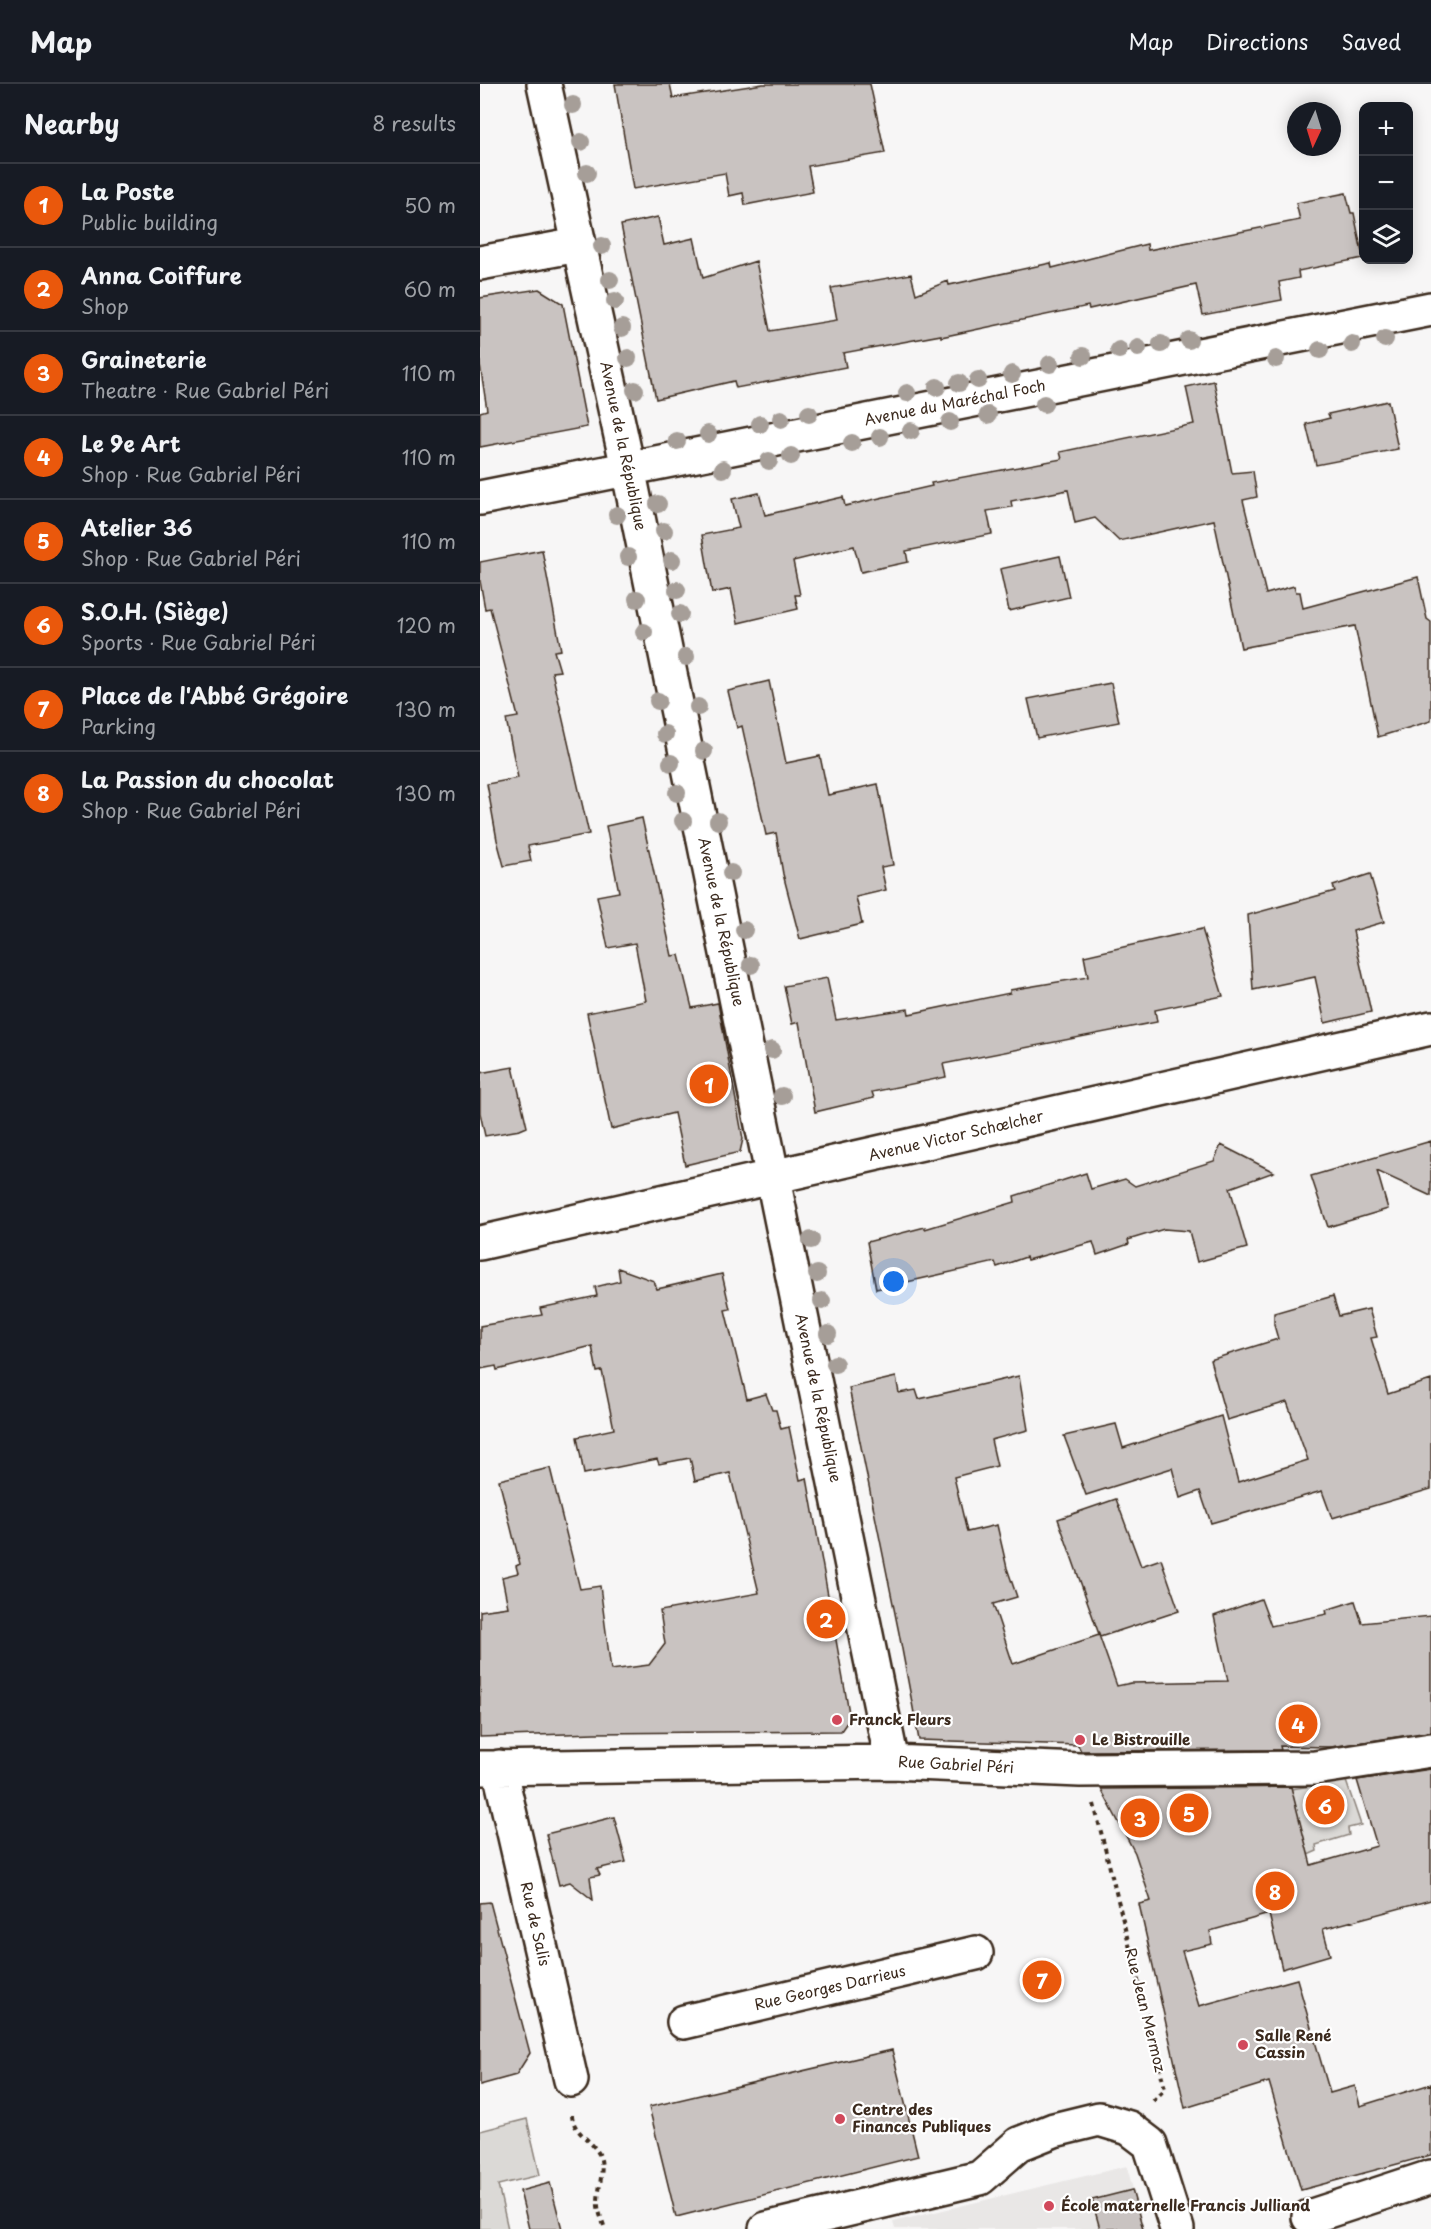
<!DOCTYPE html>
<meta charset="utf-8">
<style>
body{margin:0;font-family:"Playpen Sans",sans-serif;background:#20242c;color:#f1f3f6}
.controls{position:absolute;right:18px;top:18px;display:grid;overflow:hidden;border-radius:12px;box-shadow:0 3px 15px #0003}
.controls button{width:54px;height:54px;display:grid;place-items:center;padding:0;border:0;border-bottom:2px solid #363941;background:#171b24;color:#f1f3f6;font:30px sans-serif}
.compass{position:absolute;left:807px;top:18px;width:54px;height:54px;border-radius:50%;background:#171b24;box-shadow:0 3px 15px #0003;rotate:184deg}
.you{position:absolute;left:414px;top:1198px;width:21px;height:21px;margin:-15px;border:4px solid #fff;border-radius:50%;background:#1a73e8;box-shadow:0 0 0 9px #1a73e833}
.badge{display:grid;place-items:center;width:39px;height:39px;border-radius:50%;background:#ea580c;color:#fff;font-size:20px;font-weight:700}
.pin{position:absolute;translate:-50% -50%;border:3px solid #fff;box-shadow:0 2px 6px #0006}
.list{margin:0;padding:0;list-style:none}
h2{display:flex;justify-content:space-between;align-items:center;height:78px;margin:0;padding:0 24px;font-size:26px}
h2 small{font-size:20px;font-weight:400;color:#9ea1a6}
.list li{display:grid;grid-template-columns:39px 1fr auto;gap:18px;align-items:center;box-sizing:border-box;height:84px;padding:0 24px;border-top:2px solid #363941}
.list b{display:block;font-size:22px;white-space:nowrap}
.list p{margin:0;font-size:20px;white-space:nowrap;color:#9ea1a6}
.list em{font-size:20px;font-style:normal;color:#9ea1a6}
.icon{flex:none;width:33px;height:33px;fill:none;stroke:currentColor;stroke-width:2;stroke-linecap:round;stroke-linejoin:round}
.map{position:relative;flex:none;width:951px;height:2145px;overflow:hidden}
header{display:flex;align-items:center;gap:36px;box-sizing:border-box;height:84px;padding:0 30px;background:#171b24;border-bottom:2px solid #363941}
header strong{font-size:28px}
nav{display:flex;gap:33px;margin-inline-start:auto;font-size:21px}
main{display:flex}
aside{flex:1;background:#171b24}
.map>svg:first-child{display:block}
.built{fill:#e9e7e6}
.green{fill:#dbd9d6;stroke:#8b827a;stroke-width:1.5}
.building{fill:#c9c3c1;stroke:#3b2a1e;stroke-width:1.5}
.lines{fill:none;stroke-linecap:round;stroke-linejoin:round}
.street-casing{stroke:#3b2a1e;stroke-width:38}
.path{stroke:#3b2a1e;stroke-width:4;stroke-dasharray:4.5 4.5;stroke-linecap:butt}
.street{stroke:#fff;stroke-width:33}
.tree{fill:#a69e98}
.poi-dot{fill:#d1495b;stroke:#fff;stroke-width:2}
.labels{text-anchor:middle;stroke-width:4.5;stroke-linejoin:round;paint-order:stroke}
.street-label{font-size:15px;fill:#3b2a1e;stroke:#fff}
.poi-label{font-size:15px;font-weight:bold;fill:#3b2a1e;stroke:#fff;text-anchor:start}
</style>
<header>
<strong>Map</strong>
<nav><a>Map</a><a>Directions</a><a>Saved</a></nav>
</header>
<main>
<aside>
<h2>Nearby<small>8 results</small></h2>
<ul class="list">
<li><span class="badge">1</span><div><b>La Poste</b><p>Public building</p></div><em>50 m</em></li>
<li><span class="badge">2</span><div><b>Anna Coiffure</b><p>Shop</p></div><em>60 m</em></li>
<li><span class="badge">3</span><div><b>Graineterie</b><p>Theatre · Rue Gabriel Péri</p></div><em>110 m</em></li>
<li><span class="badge">4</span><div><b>Le 9e Art</b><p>Shop · Rue Gabriel Péri</p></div><em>110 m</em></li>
<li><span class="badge">5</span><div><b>Atelier 36</b><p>Shop · Rue Gabriel Péri</p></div><em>110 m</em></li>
<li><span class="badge">6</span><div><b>S.O.H. (Siège)</b><p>Sports · Rue Gabriel Péri</p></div><em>120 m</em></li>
<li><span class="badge">7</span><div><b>Place de l'Abbé Grégoire</b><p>Parking</p></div><em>130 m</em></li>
<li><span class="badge">8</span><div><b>La Passion du chocolat</b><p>Shop · Rue Gabriel Péri</p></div><em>130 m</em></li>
</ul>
</aside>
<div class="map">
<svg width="951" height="2145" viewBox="0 0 951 2145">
<rect width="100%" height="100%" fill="#f7f6f6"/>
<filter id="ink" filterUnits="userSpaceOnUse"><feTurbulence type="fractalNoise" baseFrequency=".0167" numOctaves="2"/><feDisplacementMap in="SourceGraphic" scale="12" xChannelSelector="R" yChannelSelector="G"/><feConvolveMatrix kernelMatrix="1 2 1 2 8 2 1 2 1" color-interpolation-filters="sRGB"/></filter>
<g filter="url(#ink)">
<path class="built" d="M647,2082L663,2145H415L413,2138Z"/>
<path class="green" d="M866,1697L881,1741L868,1744L869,1751L836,1761L837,1767L828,1771L811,1705Z
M47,2035L60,2091L18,2101L28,2145H0V2047Z"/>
<path class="building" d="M135,0H190L193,14L283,0H390L405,69L328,82L333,108L265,121L263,109L249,112L245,89L153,105Z
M866,109L871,129H874L883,174L818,187L819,194L799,198L802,216L723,231L716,201L609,225L608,222L461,253V251L363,269L366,283L256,304L254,297L176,315L141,141L178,133L184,161L214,154L223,194L276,177L290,247L357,236L351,204L431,190L436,210L468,197L469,201L571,179L572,184L667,160L668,166L820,136L816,119Z
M59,205L83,220L107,343L0,363V328L7,326L0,280V214Z
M734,297L752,389L773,387L777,413L763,416L786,510L814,502L816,508H820L823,524L938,493L947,535L951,538V637L898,653L875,542L761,564L734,436L639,457L615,434L595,439L588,406L531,417L532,423L507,427L512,450L426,467L428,478L381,488L374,462L313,477L320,511H315L318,525L258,539L251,505L232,509L222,451L259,444L252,415L279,409L285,431L363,413L365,422L452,402L451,399L582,375L580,368L714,340L706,303Z
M908,317L918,365L836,381L826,340L850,334L848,330Z
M62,466L81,566L74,567L80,587L72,588L109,750L48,762L51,777L24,782L17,756L7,700L38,694L26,635L38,633L10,524L5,525L0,497V478Z
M580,472L589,513L529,527L520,485Z
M289,597L306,679L340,672L348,711L398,700L413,781L401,783L406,806L376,813L382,840L320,855L303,790L296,749L286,751L262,642L257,644L248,607Z
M631,599L639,638L557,654L548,615Z
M162,734L192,872L199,871L212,924L238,919L263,1055L260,1068L205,1081L194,1029L131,1045L107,929L166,917L155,859L128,864L117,812L139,808L126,742Z
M890,790L904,838L873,847L891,928L845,939L835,893L773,906L768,831L855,807L853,802Z
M722,845L743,912L675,926L677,938L463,980L466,993L392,1008L394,1014L335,1028L319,938L312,940L304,902L347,894L356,936L428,925L429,930L530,909V906L608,893L604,872Z
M33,983L47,1043L40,1046L5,1052L0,1029V989Z
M951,1057V1112L897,1087L908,1125L848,1143L831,1092Z
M741,1061L794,1088L750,1104L767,1164L717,1178L709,1147L684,1145L648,1156L649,1160L617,1171L613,1158L547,1176L546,1173L517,1183L515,1178L396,1205L387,1158L445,1143V1145L535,1118L534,1112L606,1089L611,1105L645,1095L655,1102L734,1077Z
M138,1184L174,1197L177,1205L242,1190L250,1225L245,1226L267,1315L286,1310L292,1326H296L301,1345L309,1343L320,1396L327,1394L370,1634L361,1647L114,1649L0,1653V1527L28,1523L22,1493L38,1489L36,1482L40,1480L19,1396L70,1384L100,1505L120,1502L131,1586L169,1581L185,1560L180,1527L279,1509L250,1389L215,1397L210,1374L179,1380L177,1375L104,1390L97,1353L134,1345L122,1287L117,1288L112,1262L17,1286L16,1282L0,1285V1242L62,1231L60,1224L117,1212L115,1203L140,1197Z
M853,1212L859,1232L889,1225L897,1253L891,1254L908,1310L951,1296V1405L852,1434L842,1407L731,1439L720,1407L700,1414L692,1384L606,1411L584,1352L636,1340L643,1364L741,1332L758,1398L828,1376L807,1318L747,1336L730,1276L798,1255L794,1241V1229Z
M539,1292L548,1346L511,1356L517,1382L474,1393L487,1448L517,1441L527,1484L537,1513L513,1520L533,1580L619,1551L637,1602L651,1599L748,1597L734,1532L781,1515L791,1542L847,1530L846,1526L875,1517L882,1539L951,1532V1648L851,1663L800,1662L801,1666L601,1667L598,1661L439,1656L419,1549L369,1304L416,1293L419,1309L436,1306L439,1315Z
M636,1415L661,1482L681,1475L699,1527L620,1553L578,1435Z
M951,1685V1816L843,1845L850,1871L802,1885L789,1830L730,1847L732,1860L702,1867L719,1922L817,1895L850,2009L875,2002L880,2022L951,2000V2071L821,2106L789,1998L705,2024L659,1820L671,1817L655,1769L621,1705L811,1703L831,1781L897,1762L877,1696Z
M134,1733L146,1778L117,1785L120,1791L110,1793L113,1816L90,1798L79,1801L66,1750Z
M10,1818L50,1969L36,1991L0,2001V1819Z
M412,1966L438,2072L196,2133L169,2023Z
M70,2099L82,2145H49L40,2107Z
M652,2106L663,2145H620L612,2116Z"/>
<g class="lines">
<defs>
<path id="street" d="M64,0L148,384L412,1678
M0,179L98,161
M0,414L951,225
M0,1159L951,944
M19,1683L91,1996
M0,1684L412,1678L600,1686L835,1684L951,1666
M204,1938L496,1869
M829,2133L951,2093
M286,2145L500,2094L539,2060L574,2046L619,2035L649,2044L670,2060L697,2145"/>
</defs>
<use href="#street" class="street-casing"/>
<path class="path" d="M614,1720L685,2005L673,2017
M92,2031C93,2049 111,2055 119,2070C126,2084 117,2106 118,2122C119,2130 123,2138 125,2145"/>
<use href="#street" class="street"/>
</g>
<g class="tree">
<circle cx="93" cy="21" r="9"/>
<circle cx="101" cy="58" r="9"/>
<circle cx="107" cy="89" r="9"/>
<circle cx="122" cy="162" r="9"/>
<circle cx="130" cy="196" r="9"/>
<circle cx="135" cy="217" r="9"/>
<circle cx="142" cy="244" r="9"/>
<circle cx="905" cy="255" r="9"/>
<circle cx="709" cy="256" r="9"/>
<circle cx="681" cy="260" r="9"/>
<circle cx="872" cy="260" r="9"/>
<circle cx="658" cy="264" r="9"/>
<circle cx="639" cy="266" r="9"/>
<circle cx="840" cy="266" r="9"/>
<circle cx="603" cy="272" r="9"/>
<circle cx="148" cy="274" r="9"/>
<circle cx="796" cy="275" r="9"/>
<circle cx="570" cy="280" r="9"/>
<circle cx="532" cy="290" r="9"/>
<circle cx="498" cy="296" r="9"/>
<circle cx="479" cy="299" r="9"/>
<circle cx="457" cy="303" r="9"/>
<circle cx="155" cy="306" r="9"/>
<circle cx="427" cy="309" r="9"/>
<circle cx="564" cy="320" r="9"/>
<circle cx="329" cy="330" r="9"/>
<circle cx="508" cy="331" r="9"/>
<circle cx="301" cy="335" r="9"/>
<circle cx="470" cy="338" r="9"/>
<circle cx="280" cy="340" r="9"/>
<circle cx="431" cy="347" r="9"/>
<circle cx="228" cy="350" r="9"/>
<circle cx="400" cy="353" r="9"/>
<circle cx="197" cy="357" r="9"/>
<circle cx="372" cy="359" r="9"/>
<circle cx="311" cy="372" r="9"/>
<circle cx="289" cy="377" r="9"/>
<circle cx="243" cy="385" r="9"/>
<circle cx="178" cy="420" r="9"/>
<circle cx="137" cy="431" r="9"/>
<circle cx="184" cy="447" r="9"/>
<circle cx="148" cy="473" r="9"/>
<circle cx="192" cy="476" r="9"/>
<circle cx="197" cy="506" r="9"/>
<circle cx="157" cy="515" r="9"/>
<circle cx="200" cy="530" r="9"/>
<circle cx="164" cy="548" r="9"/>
<circle cx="206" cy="573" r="9"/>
<circle cx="178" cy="617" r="9"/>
<circle cx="218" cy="623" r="9"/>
<circle cx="185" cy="650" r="9"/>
<circle cx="224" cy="667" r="9"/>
<circle cx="191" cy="679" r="9"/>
<circle cx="197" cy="709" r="9"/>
<circle cx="203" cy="737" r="9"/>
<circle cx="238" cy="737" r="9"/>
<circle cx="251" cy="789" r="9"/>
<circle cx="264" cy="846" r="9"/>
<circle cx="271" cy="881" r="9"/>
<circle cx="292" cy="966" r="9"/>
<circle cx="302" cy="1012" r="9"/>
<circle cx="331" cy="1156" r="9"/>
<circle cx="337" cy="1190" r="9"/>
<circle cx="342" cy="1217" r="9"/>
<circle cx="348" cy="1250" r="9"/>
<circle cx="355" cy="1280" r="9"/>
</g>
</g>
<g class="poi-dot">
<circle cx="357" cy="1636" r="6"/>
<circle cx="600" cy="1656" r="6"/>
<circle cx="763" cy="1961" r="6"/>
<circle cx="360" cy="2035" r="6"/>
<circle cx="569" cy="2122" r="6"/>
</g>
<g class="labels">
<g class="street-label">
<text transform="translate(475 319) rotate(-11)" y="5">Avenue du Maréchal Foch</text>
<text transform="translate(143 362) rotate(78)" y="5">Avenue de la République</text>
<text transform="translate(241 838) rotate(78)" y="5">Avenue de la République</text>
<text transform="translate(476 1052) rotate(-13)" y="5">Avenue Victor Schœlcher</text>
<text transform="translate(338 1314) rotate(78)" y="5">Avenue de la République</text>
<text transform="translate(476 1681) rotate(3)" y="5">Rue Gabriel Péri</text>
<text transform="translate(55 1840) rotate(77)" y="5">Rue de Salis</text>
<text transform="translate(350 1904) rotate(-13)" y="5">Rue Georges Darrieus</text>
<text transform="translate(665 1926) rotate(76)" y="5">Rue Jean Mermoz</text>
</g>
<g class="poi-label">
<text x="369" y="1641">Franck Fleurs</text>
<text x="612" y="1661">Le Bistrouille</text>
<text x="775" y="1957">Salle René<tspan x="775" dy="17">Cassin</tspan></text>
<text x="372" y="2031">Centre des<tspan x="372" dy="17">Finances Publiques</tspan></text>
<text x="581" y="2127">École maternelle Francis Julliand</text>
</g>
</g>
</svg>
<div class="controls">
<button>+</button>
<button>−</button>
<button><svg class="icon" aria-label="layers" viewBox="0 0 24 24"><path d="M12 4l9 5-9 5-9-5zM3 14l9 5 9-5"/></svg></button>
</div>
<svg class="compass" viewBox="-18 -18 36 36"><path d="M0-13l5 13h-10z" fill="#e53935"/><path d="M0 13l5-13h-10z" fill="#9ea1a6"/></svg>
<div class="you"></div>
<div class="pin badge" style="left:229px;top:1000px">1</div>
<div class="pin badge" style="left:346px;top:1535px">2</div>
<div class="pin badge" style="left:660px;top:1734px">3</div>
<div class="pin badge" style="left:818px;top:1640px">4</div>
<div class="pin badge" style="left:709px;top:1729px">5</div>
<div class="pin badge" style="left:845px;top:1721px">6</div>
<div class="pin badge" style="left:562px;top:1896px">7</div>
<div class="pin badge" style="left:795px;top:1807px">8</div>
</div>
</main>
